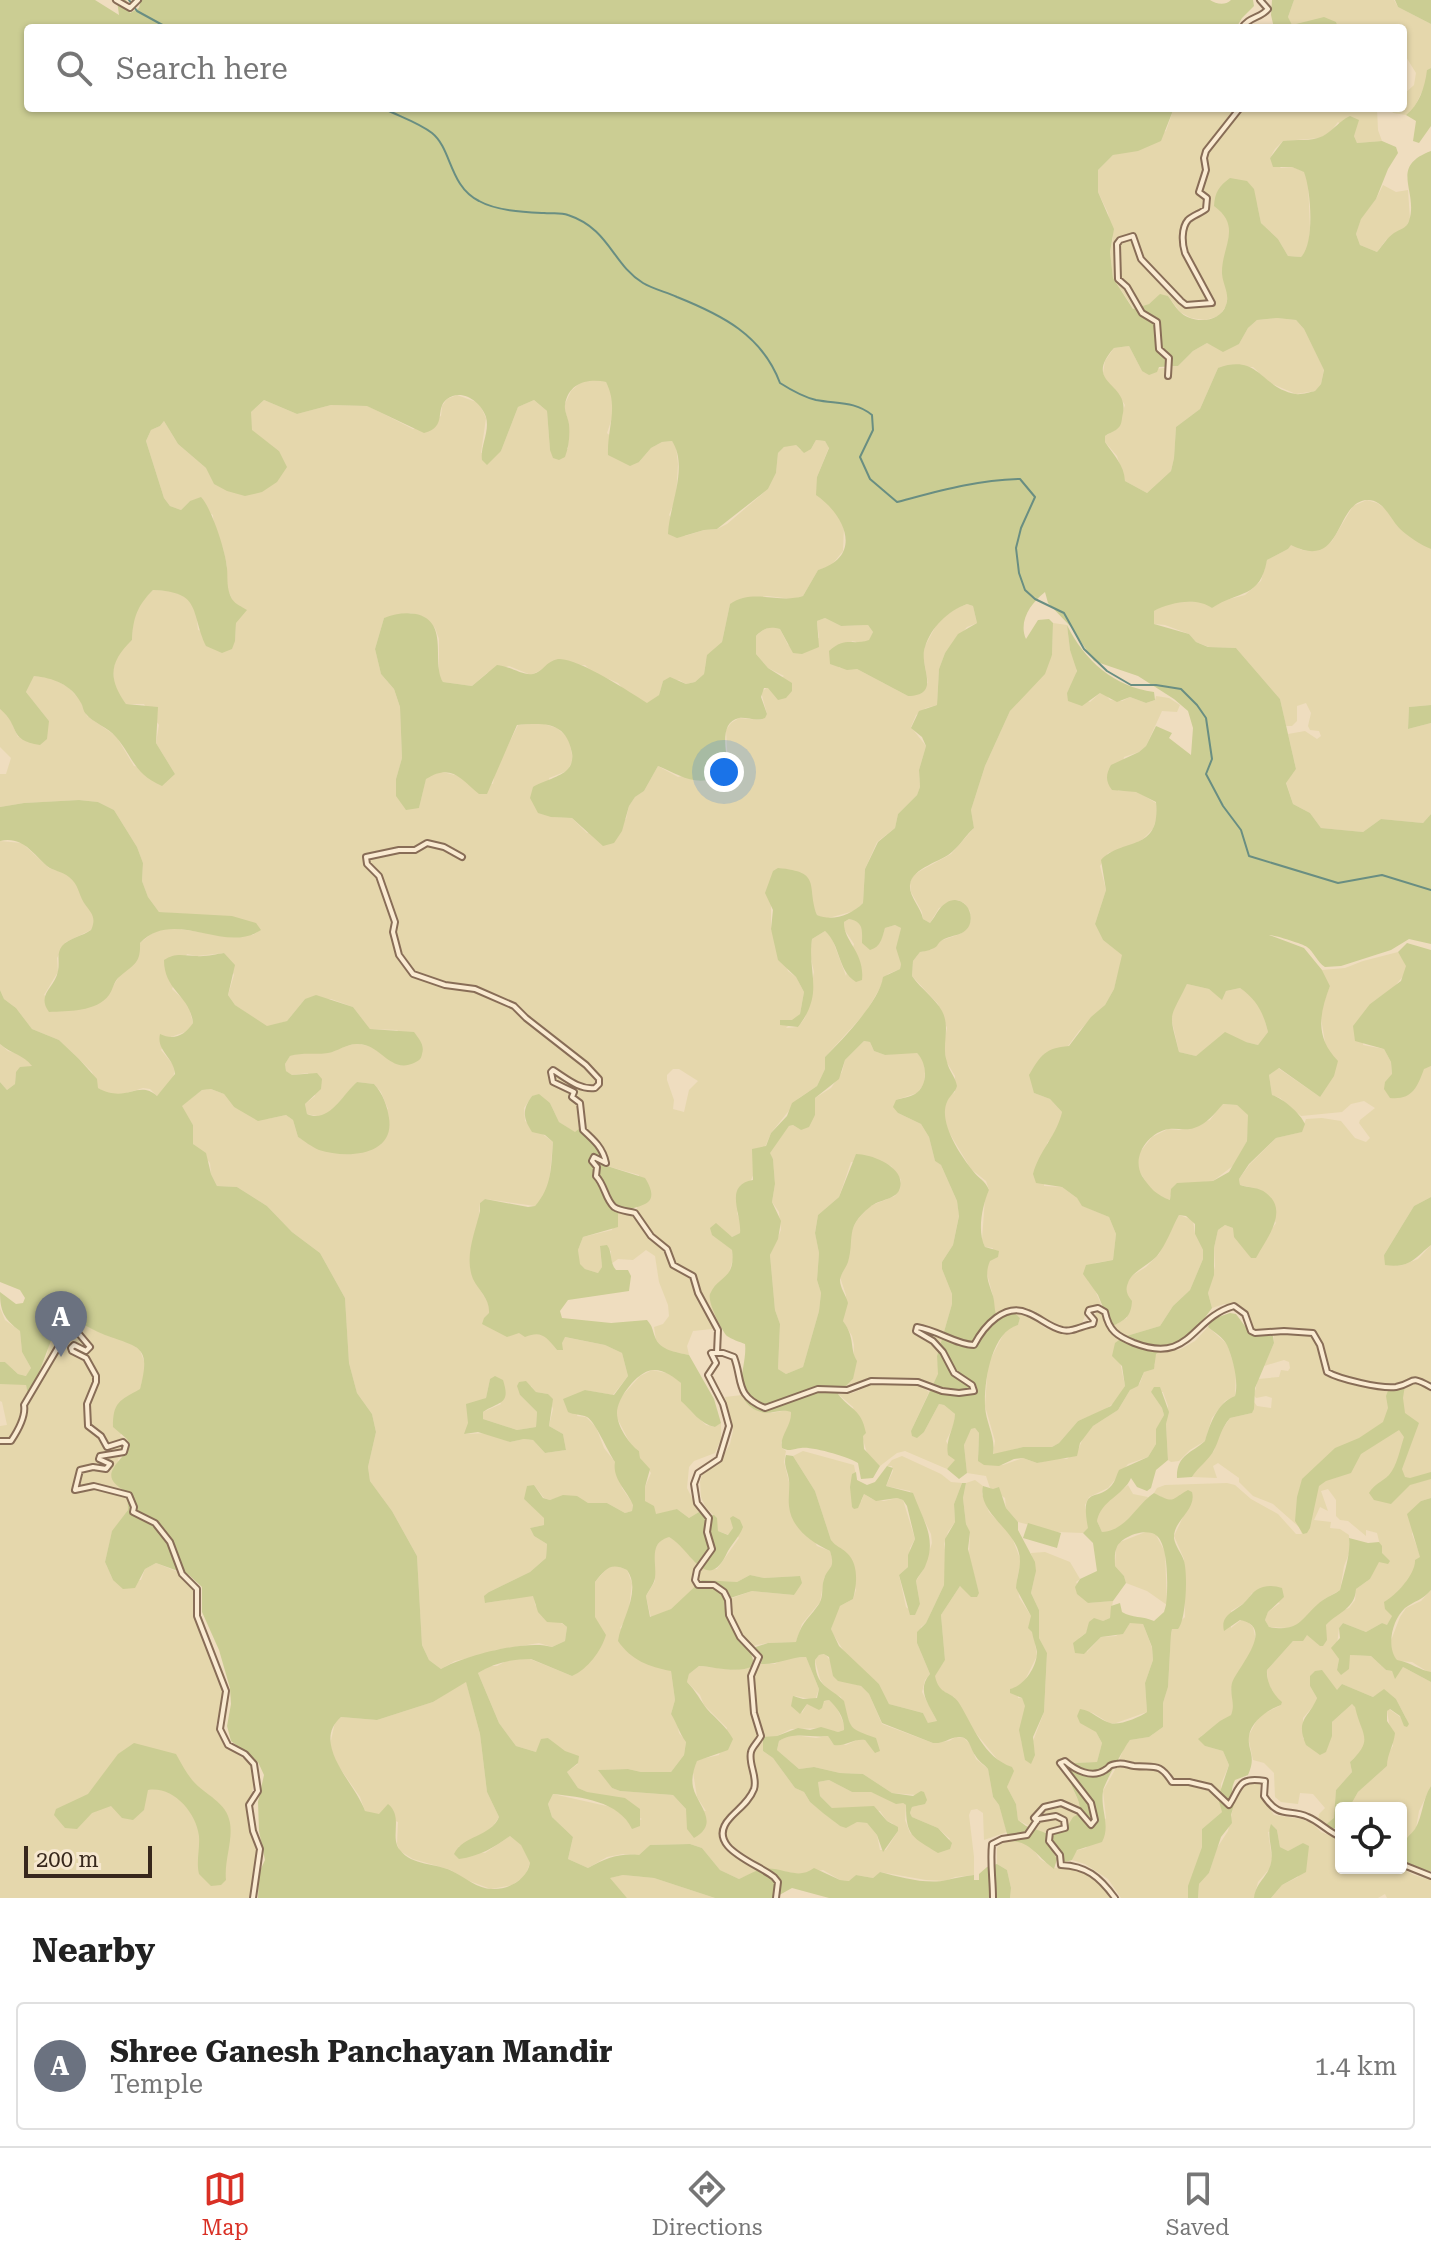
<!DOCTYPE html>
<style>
body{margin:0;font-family:"Roboto Serif",serif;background:#f2f2f2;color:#222}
.controls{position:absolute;right:24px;bottom:24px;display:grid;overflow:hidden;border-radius:8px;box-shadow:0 2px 6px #0004}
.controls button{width:72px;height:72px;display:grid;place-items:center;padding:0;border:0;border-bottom:2px solid #e0e0e0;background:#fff;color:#222;font:40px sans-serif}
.scale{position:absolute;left:24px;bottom:20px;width:128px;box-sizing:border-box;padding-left:8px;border:4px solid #37271c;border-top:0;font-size:22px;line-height:28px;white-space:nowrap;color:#37271c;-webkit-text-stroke:6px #f6e7cf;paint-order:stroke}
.you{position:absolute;left:724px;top:772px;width:28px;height:28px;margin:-20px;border:6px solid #fff;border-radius:50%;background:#1a73e8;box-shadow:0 0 0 12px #1a73e833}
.badge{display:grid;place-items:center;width:52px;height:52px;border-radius:50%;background:#d93025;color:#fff;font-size:26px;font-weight:700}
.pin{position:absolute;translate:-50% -66px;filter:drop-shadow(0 2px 4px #0008)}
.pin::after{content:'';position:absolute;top:42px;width:28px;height:24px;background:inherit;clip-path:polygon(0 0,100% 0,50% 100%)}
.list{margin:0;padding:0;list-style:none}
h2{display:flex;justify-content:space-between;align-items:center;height:104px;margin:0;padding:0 32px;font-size:34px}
h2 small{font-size:26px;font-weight:400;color:#767676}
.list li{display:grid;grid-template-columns:52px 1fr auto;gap:24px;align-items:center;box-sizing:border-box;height:128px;margin:0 16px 16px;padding:0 16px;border:2px solid #e0e0e0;border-radius:8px}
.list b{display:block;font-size:30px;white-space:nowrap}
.list p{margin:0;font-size:26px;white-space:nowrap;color:#767676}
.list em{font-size:26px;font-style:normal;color:#767676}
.icon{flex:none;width:44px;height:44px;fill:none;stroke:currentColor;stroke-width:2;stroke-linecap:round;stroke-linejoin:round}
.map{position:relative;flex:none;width:1431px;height:1898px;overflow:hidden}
.search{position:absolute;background:#fff;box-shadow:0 2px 6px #0004;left:24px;right:24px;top:24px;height:88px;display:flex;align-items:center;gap:20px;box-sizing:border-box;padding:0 28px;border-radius:8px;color:#767676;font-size:30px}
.sheet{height:248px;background:#fff}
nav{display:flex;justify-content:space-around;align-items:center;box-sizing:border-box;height:112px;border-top:2px solid #e0e0e0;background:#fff;font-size:22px;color:#767676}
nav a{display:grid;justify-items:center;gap:4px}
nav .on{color:#d93025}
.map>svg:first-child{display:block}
.farmland{fill:#e5d7ac;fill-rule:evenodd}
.green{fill:#cbcd93;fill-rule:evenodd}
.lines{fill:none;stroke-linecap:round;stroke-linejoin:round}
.stream{stroke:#698e82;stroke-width:2}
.minor-casing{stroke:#886d57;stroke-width:8}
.minor{stroke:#faebd2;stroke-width:4}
</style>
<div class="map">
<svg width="1431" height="1898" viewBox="0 0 1431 1898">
<rect width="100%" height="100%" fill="#efddbf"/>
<path class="farmland" d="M1294,0H1394L1398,7L1431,24V68L1427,70V81L1413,110L1406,115L1393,113L1390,108H1403V95L1414,85L1416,73L1403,52V28H1391L1393,24L1374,25L1373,28H1338L1335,22L1308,21L1295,26L1291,25L1288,17Z
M1174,108H1377L1378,130L1382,141L1357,143L1354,136L1338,122L1331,131L1320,138L1283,141L1275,149L1270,158L1281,168L1292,167L1305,172L1308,182L1310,228L1308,250L1301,257L1288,256L1278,239L1261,223L1257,204L1223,212L1229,222V240L1222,274L1228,294L1226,306L1219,316L1205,320L1191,318L1180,312L1168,296L1160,295L1149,304L1134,309L1113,278L1110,252L1113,238L1108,213L1098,192V170L1113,155L1124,152L1166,131Z
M1383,185L1396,192L1408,190L1410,219L1406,227L1386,240L1377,252L1360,245L1356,234L1361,218L1376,199Z
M1277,318L1296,320L1304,329L1324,369L1321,384L1315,391L1296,394L1270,383L1253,367L1218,368L1200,409L1176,427L1174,458L1171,471L1147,493L1125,481L1117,456L1105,442V436L1117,429L1125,405L1114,388L1106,383L1103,373L1105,361L1114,348L1129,346L1142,371L1178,366L1193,351L1207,343L1216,347L1239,344L1248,328L1257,320Z
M592,379L606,382L614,397L613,415L607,433L639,462L651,448L662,442L672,441L676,446L678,464L676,498L669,515L685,536L704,530L717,529L727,524L768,489L776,473L778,453L784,447L790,444L796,445L800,450L811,449L816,440L825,441L829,447L817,477L844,526L843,551L831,566L818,570L803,596L793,599L767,596L730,604L722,642L706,661L704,674L695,682L686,684L679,680L663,681L659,695L647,704L625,691L618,683L592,672L585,665L541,670L531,675L509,666L487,673L472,686L443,682L439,676V639L435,628L424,617L411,613L384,618L375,649L381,674L394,689L400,707L402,758L396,779L419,808L426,778L438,771L493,784L495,772L518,725L541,723L557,728L569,739L573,760L567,771L549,778L551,817L572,818L587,833L626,819L629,806L635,797L644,791L658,766L678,777L728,765L726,730L731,723L739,718L761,720L767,714L761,692L784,676L768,668L756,654V636L763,630L771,627L780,629L788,645L819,638L817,621L825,618L841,626L868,625L873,632L869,641L861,643L852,641L839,668L857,669L908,696L928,683L923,655L925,646L938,622L955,609L967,604L973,606L977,623L967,627L945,653L939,669L937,705L926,708L916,715L911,727L926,746L919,770L920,787L917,795L898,814L895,828L877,842L865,869L863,903L854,911L825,919L817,915L813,905H771V929L788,971L796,977L804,992L800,1014L786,1028L798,1027L805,1018L814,972L810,954L812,939L825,931L831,936L846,976L854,944L844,929V922L849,919L857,921L862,926V943H880L885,928L895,925L901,928L898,941L901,964L900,969L888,974L866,1012L825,1057V1069L817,1086L799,1098L771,1133L737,1213L741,1224L740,1233L732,1237L724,1233L719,1240L732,1250L733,1259L728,1276L710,1295L715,1314L721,1323L712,1329L693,1331L687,1346L689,1355L665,1350L656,1340L654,1327L663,1324L669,1316L668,1305L659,1282L655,1256L646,1250L633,1260L618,1259L611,1264V1251L600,1247L602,1267L598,1273L585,1269L579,1264L578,1250L583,1237L612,1230L618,1214L627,1208L637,1209L639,1175L607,1166L598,1148L559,1122L550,1103L532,1096L524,1108L525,1121L553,1142L549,1183L544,1196L535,1206L485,1199L480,1203L473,1278L490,1306V1313L519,1333L544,1334L557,1350L564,1337L605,1345L622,1353L628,1376L613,1395L585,1390L577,1416L586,1417L596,1427L604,1448L615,1462L622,1488L633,1504L632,1511L625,1513L607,1503H588L563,1496L550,1500L544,1498L534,1485L524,1499L545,1518L544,1525L530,1528L534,1536L547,1544L546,1558L530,1572L489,1592L486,1603L534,1595L535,1605L567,1627L565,1641L552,1647L539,1643L495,1650L488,1654L455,1661L441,1669L429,1660L422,1645L417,1556L392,1511L370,1481L368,1467L376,1432L372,1414L357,1393L349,1363L345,1298L320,1253L292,1232L267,1206L237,1187L217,1186L211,1174L210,1163L193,1144V1125L181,1106L202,1090L211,1089L224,1094L234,1107L267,1119L286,1115L293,1120L298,1137L320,1150L388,1109L381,1092L374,1084L357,1082L331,1111L322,1117L307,1114L305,1104L315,1096L308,1073L292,1075L286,1071L285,1064L290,1056L301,1052L326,1053L356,1043L372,1047L383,1055L398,1030L370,1029L353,1007L331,999H305L287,1021L267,1027L235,1005L228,995L234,975L224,953L197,956L187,954L172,989L188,1004L193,1023L188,1031L168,1038L161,1050L175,1067L173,1079L157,1096L150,1089L143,1088L120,1095L108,1094L98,1088L92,1072L79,1059L59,1040L32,1029L16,1008L4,999L0,990V841L22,843L49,868L67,874L79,886L84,903L93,913L95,922L91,930L66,942L57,958L58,972L44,995L69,1011L88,1007L105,999L140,943L155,931L173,928L226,936L253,935L260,930L195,915L159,912L148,897L142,881L143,863L137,847L114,810L98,802L79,800L24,803L0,807V774H6L11,758L0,747V709L8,715L18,737L49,721L26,692L34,676L51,678L68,687L80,700L87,716L116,736L134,766L175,774L156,743L159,725L144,704H126L115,689L113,670L118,653L132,640L133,619L140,603L153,590L171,591L187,597L196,612L198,630L235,640L236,623L234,603L227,588V566L223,548L214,527L213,515L190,501L181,510L170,506L164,498L146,441L151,430L160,426L164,421L178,444L206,468L279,451L251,430V412L264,400L297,414L331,405L368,406L413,429L441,416L442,406L447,399L457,395L479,403L486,418L481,453L501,451L518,407L534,400L547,411L550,450L568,449L569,425L564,406L571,391L580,383ZM673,1069H679L698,1081L689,1090L684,1112L673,1109L674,1100L667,1080V1075ZM490,1379L501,1404L483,1412V1419L517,1430L536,1427L537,1412L520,1395L531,1386L536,1392L548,1394L553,1409L549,1426L563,1434L566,1450L545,1453L533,1440L524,1439L510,1442L489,1433L465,1434L479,1401L486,1398Z
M1367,500L1377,503L1386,509L1399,528L1431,549V705L1409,707L1408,729L1431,723V814L1423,823L1381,819L1363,832L1321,828L1310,813L1293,804L1286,782L1296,769L1288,734L1305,731L1317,739L1321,736L1319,731L1310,730L1308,726L1311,713L1306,703L1297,706V721L1292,726H1286L1280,699L1236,648L1209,647L1196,642L1189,634L1165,625L1154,624V611L1168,603L1203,601L1212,608L1222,601L1245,595L1261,581L1267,560L1288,549L1291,544L1302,550L1313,551L1324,547L1332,541L1353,506Z
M1053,623L1067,625L1070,650L1077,667L1076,676L1067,693L1090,702L1100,693H1104L1110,700L1122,701L1130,697L1146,703L1155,700L1156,696L1169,698L1180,705L1177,712L1162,711L1146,746L1139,752L1124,757L1118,791H1136L1156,803L1157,816L1153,829L1143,839L1130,847L1108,853L1100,866L1106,890L1095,924L1103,940L1123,955L1114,989L1105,1005L1079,1031L1034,1093L1050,1099L1062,1112L1059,1129L1047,1143L1044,1186L1062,1187L1077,1198L1083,1206L1109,1217L1116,1234L1113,1260L1095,1263L1088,1281L1094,1288L1101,1304L1088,1308L1081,1326L1066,1329L1021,1308H1011L996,1317L994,1313L993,1296L986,1270L993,1248L985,1247L982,1240L985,1198L989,1190L986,1181L971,1169L947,1129L944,1121L945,1106L949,1097L955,1092V1076L946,1061L944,1043L947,1028L938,1004L912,976L913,961L920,952L933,949L940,941L960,934L967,929L971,920L970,911L964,903L958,900L939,908L930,923L923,919L922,912L911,892L910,883L913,876L920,871L951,854L974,828L971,810L985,766L1010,711L1052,655Z
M1398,952L1407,966L1405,974L1394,987L1370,1004L1363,1045L1384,1049L1391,1062L1392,1075L1431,1066V1197L1414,1206L1384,1255L1395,1266L1403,1265L1418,1259L1431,1245V1386L1420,1379H1412L1396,1386L1342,1380L1327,1371L1313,1332L1251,1331L1248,1316L1241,1307L1224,1304L1212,1308L1208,1293L1215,1266L1214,1248L1218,1230L1225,1225L1233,1228L1251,1258L1276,1223L1258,1189L1240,1185L1239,1179L1250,1164L1276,1138L1301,1132L1306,1119L1322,1118L1341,1121L1355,1138L1366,1142L1370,1138L1359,1123L1360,1120L1375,1108L1364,1101L1351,1104L1342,1112L1301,1116L1280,1098L1272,1095L1269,1075L1278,1068L1320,1097L1326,1048L1320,1012L1330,986L1322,970L1345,968L1363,961Z
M1187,984L1209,989L1222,999L1226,991L1240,988L1255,998L1263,1014L1268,1032L1258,1045L1246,1042L1208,1047L1196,1056L1179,1052L1171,1017L1173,1008Z
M864,1041L870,1042L874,1051L885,1055L907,1052L917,1053L923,1059L925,1071L924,1084L917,1093L896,1100L898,1113L921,1124L929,1137L935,1161L941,1165L957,1201L959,1215L953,1245L942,1262V1269L952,1294V1304L937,1356L939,1374L933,1384L878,1377L847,1386L853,1379L854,1345L852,1336L843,1321L846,1295L840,1277L848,1261L850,1234L857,1220L870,1206L895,1196L900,1189L901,1180L891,1166L882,1163L851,1162L839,1197L818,1215L815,1232L819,1253L817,1280L821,1293L819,1311L803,1367L786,1374L778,1369L780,1324L775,1310L770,1255L781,1230L779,1212L772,1202L775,1184L773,1159L769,1153L789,1126L793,1125L801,1130L815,1115V1098L831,1088L842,1072L845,1060Z
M0,1044L8,1051L25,1056L33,1067L16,1072L15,1084L7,1090L0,1082Z
M1222,1104L1237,1105L1249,1115L1247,1141L1234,1165L1213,1181L1204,1182L1170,1195V1200L1153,1193L1138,1169L1137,1160L1140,1152L1152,1137L1168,1129L1179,1130L1210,1120Z
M1179,1215L1193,1220L1195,1234L1203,1250V1259L1190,1290L1173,1306L1160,1326L1123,1337L1111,1327L1127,1318L1126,1285L1130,1277L1146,1267L1159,1254Z
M0,1308L5,1320L20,1331L22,1352L31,1368L27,1376L18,1374L5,1362H0Z
M1097,1312L1104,1314L1107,1327L1112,1335L1121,1339L1120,1362L1125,1386L1117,1401L1104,1410L1078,1421L1059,1443L1052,1447H1023L993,1455L995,1441L985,1406L988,1364L1004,1333L1010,1327L1018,1325L1020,1318L1015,1313L1029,1316L1045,1328L1069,1335L1094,1327L1096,1324L1095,1315Z
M75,1321L108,1336L125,1340L140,1350L146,1367L140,1389L120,1436L127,1439L130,1445L126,1453L118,1459L127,1492L128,1510L112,1532L105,1562L113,1580H141L145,1569L156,1563L178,1572L196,1592L195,1619L223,1691L222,1709L216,1725L227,1747L251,1764L254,1782L251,1797L247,1805L251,1833L257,1847L251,1898H0V1426L7,1425L2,1402L0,1401V1384L18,1383L26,1385L28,1392L47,1355L49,1341L58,1326Z
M1208,1327L1227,1344L1236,1371L1235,1396L1225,1401L1212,1418L1205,1441L1190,1450L1179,1461L1171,1462L1168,1460L1166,1424L1168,1406L1163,1392H1151L1162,1408L1164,1415L1156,1430V1444L1148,1457L1128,1464L1108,1488L1089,1497L1085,1505L1089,1528L1083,1533L1057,1532L1018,1522L1006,1508L1005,1498L990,1488L986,1476L967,1473L964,1445L970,1429L975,1428L979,1433L978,1455L992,1464L1003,1465L1023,1458L1037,1463L1058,1458L1067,1459L1079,1448L1083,1438L1093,1426L1118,1410L1130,1390L1140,1383L1144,1372L1155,1365L1153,1358L1160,1350H1179L1195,1341Z
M1307,1333L1313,1335L1319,1345L1326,1372L1341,1382L1389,1388L1414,1381L1431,1388V1498L1421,1501L1412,1534L1421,1558L1409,1579L1391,1599L1392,1616L1387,1626L1382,1623L1366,1632L1343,1623L1339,1628L1336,1653L1339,1659L1337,1670L1350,1655L1371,1656L1386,1670L1392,1671L1395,1677L1403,1667L1431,1682V1786L1419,1811L1416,1828L1402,1847L1401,1808H1349L1358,1792L1387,1766V1755L1393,1746L1387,1711L1389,1709L1403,1719L1406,1718L1396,1699L1384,1690L1373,1697L1342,1684L1337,1691L1310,1686L1317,1698L1315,1704L1303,1718V1739L1332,1736V1722L1352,1704L1355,1706L1366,1739L1363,1749L1350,1762L1352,1772L1336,1790L1335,1818L1324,1826L1318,1821L1319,1814L1325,1808L1313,1794L1300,1793L1298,1804L1281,1802L1275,1797L1274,1773L1264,1763L1253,1760L1248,1737L1259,1716L1281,1705L1268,1683L1267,1670L1293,1641L1324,1627L1338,1612L1349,1608L1355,1600L1356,1589L1370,1579L1382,1553L1377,1533L1366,1530V1536L1348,1521L1340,1520L1336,1516V1500L1328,1489L1321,1491L1328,1511L1320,1507L1314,1520L1331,1522L1330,1528L1340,1529L1349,1535L1350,1551L1344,1566L1340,1590L1323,1600L1298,1625L1288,1628L1269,1627L1265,1620L1268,1612L1280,1603L1252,1593L1246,1602L1231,1611V1628L1241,1620L1248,1622L1253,1627L1256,1641L1231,1689L1234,1708L1231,1715L1201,1736L1205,1746L1223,1751L1229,1765L1221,1784L1222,1812L1202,1829V1847L1188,1898H1121L1108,1879L1085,1864L1072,1860L1075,1851L1086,1848L1106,1818L1103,1791L1116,1768L1124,1748L1130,1740L1149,1737L1163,1727V1703L1168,1687L1171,1634L1172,1629L1185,1617L1184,1559L1174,1536L1183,1517L1181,1494L1176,1500L1169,1501L1154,1493L1157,1488L1165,1485L1227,1483L1235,1485L1251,1499L1278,1514L1296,1534H1302L1299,1527L1273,1504L1253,1496L1239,1482V1478L1218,1463L1213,1466L1217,1478L1192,1477L1199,1464L1214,1451L1218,1436L1230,1418L1252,1413L1254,1402L1257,1406L1271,1408L1272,1398L1266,1396L1256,1398L1254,1395L1258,1379L1279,1377L1281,1370L1288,1371L1290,1368L1289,1362L1284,1360L1264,1366L1274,1343V1334Z
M652,1370L671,1374L681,1383L690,1410L706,1425L715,1427L721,1423V1439L715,1453L694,1461L689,1467L687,1488L699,1512L689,1518L677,1509L656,1515L645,1501V1487L651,1473L640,1458L639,1451L631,1445L617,1418L616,1411L621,1397L640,1376Z
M872,1384L919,1385L929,1392L911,1431L924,1432L939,1404L944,1405L955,1414L954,1425L946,1441L956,1460L947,1469L905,1451L897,1453L880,1466L867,1453L853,1407L838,1394L853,1393Z
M742,1395L754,1409L772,1413L787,1410L791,1412V1425L781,1443L782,1448L786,1451L784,1462L790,1486L789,1495L817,1546L830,1551L833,1561L831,1570L824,1578L820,1602L802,1624L796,1642L768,1643L756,1645L749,1651L730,1625L724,1601L752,1591L794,1595L800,1576L764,1578L750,1575L737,1582L702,1581L671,1609L651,1618L646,1596L655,1581L654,1550L662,1538L669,1537L678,1542L701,1568L717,1569L739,1538L733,1528L729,1535L718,1531L716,1518L705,1506L701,1497L700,1482L702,1475L708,1469L718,1465L730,1444L733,1431L725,1397Z
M803,1451L854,1465L861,1502L864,1494L872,1499L884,1501L897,1498L903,1500L915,1539L910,1548L908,1567L899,1575L906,1607L915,1614L920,1604L916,1581L923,1570L932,1543L931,1534L910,1491L886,1486L893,1471L892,1466H887L892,1460L902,1456L941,1474L951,1482L962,1483L954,1504L955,1522L948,1532L944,1544L946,1556L944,1585L926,1623L921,1627L917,1643L930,1674L925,1680L922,1692L937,1721L934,1723H928L923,1713L889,1704L879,1684L847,1656L833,1634L831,1629L837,1611L840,1606L853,1599L856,1590L847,1553L834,1546L831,1540L815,1491L793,1456Z
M975,1480L983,1486L982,1494L989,1512L1011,1535L1021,1561L1017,1579L1019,1597L1031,1616L1037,1656L1025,1680L1017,1688L1018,1698H1022L1026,1706L1021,1741L1024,1747L1035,1755L1033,1741L1044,1712L1047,1654L1039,1638V1610L1031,1593L1035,1575L1031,1553L1045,1552L1070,1562L1080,1579L1076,1582L1088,1603L1113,1601L1110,1618L1088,1628L1086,1633L1079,1638L1087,1652L1101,1637L1116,1636L1126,1629L1130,1623L1135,1622L1143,1624L1152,1648L1153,1660L1145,1683L1147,1712L1116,1723H1109L1093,1713L1080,1710L1077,1716L1096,1732L1102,1743L1097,1762L1074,1763L1069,1780L1081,1807L1080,1813L1064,1833L1040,1832L1018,1820L1016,1804L1007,1787L1011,1776L970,1726L954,1697L938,1688L935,1681L934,1676L945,1660L941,1615L960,1586L979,1593L969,1556L970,1533L966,1524L963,1498L966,1483Z
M1128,1485L1133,1494L1148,1497L1146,1501L1122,1525L1110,1532H1102L1097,1521L1099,1514L1103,1505Z
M1148,1531L1156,1535L1165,1552L1167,1605L1147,1591L1126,1583L1124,1576L1115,1566L1116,1549L1120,1542Z
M615,1565L627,1570L632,1583L628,1616L620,1628L671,1671L675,1700L671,1714L677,1722L679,1733L686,1741L684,1755L671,1772H641L628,1769L599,1770L612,1788L620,1791L673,1795L686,1809L706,1811L697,1797L693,1772L697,1760L719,1755L727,1728L704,1705L700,1695L687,1682L689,1674L699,1666L734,1670L761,1664H775L783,1659L806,1657L819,1689L815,1700L795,1696L802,1713L807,1704L812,1705L829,1700L836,1706L844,1724V1730L838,1732L821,1728L791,1729L777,1736L763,1751L773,1758L795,1788L804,1792L810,1802L840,1826L857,1822L867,1823L877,1835L880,1850H886L898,1831L892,1823L887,1821L880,1811L832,1808L820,1796L818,1782L829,1780L852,1792H871L903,1803L906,1805L905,1820L910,1833L938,1852L950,1839L938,1828L912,1817L910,1813L912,1807L921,1805L917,1795L892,1793L863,1774L840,1773L814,1767L799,1769L777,1750L779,1741L785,1737L794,1735L816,1738L828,1736L832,1742L846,1745L859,1739L865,1740L878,1754L863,1734L851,1728L841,1697L827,1690L820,1679L815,1660L819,1655L825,1654L847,1682L861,1686L869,1694L882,1724L933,1743L949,1741L956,1737L964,1738L970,1744L976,1759L988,1769L993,1797L999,1805L1007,1832L984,1840L983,1813L977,1809L971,1810L969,1815L974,1857V1875L955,1877L945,1881L926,1880L880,1872L873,1878L856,1875L850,1881L840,1880L823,1870L799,1874L764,1868L739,1879L720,1870L702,1848L690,1844L650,1845L639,1855L623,1854L607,1857L588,1868L568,1859L573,1837L552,1817L548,1804L553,1794L611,1807L623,1815L630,1824L642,1819L578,1788L567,1772L578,1764L548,1738L536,1752L516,1746L499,1723L478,1673L490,1666H497L510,1659H530L572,1676L595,1617V1582L609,1566Z
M1431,1590V1672H1428L1412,1662L1397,1661L1391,1653L1390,1643L1400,1617L1406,1608L1421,1601Z
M466,1681L480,1734L487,1792L499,1817L491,1829L458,1847L485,1853L510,1836L521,1844L530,1863L525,1876L512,1885L491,1889L464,1879L451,1870L413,1859L400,1851L397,1844L398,1822L365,1811L360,1797L335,1761L330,1745L335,1722L341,1717L377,1720L433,1702Z
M1254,1783L1260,1784V1795L1274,1815L1302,1819L1313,1824L1321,1832L1341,1840V1868H1401L1414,1875L1431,1880V1898H1387L1385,1894L1378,1898H1271L1282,1885L1298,1877L1304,1843L1288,1851L1280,1847L1277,1830L1268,1832L1272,1859L1270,1868L1258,1882L1254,1898H1198L1199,1884L1209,1873L1217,1848L1228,1831L1236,1794L1245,1785Z
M1009,1841H1018L1031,1846L1040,1859L1054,1868L1077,1869L1086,1874L1107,1890L1112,1898H1010L1011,1888L1007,1870L997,1864V1848L1001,1844Z
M623,1875L654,1878L715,1898H627L609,1878Z"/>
<path class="green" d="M0,0H95L119,15L117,0H126L130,13L139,8L141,0H1210C1216,4 1225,6 1231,0H1253L1254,6L1242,18L1236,28H28V108H1174L1161,141L1138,151L1113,155L1098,170V192L1114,229L1110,252L1113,278L1133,309L1149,304L1160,294L1168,296C1171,300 1175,307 1179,311C1191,324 1220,324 1226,305C1230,294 1223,285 1222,274C1221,247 1243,227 1214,206C1215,192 1219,186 1230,178L1247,181L1254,189L1261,223L1278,239L1288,256L1301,257C1315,244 1311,190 1304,172L1292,167H1273L1270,158L1283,141C1296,139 1312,142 1323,136C1334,130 1339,121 1350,116L1359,120L1354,136L1357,143L1382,141L1396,147L1398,153L1388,169L1376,199L1361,219L1356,234L1360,245L1377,252C1383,245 1387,238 1394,233C1400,229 1406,229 1409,221C1419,191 1388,167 1431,151V549C1421,545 1407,536 1399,528C1390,518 1383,499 1367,500C1334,502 1344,572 1291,545L1288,549L1267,560C1260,599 1239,590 1212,608C1197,597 1170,602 1154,611V624L1189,634L1196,642L1208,647L1236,648L1280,699L1296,769L1286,783L1293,804L1310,813L1321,828L1363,832L1381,819L1423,823L1431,814V944L1409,939L1391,950L1341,966L1325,967C1317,962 1314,952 1307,947C1303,944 1274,935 1269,935L1304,948L1322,970L1330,986C1319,1015 1315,1037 1338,1061L1334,1076L1320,1097L1279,1068L1269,1075L1272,1095C1284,1099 1300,1113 1305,1124L1302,1132L1276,1138L1249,1164L1239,1179L1240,1185C1249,1188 1259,1187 1266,1193C1290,1211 1266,1239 1256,1258H1251L1234,1237L1233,1228L1225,1225L1218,1230L1214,1248V1275L1208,1293L1212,1308L1195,1331L1156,1354L1154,1369L1144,1372L1138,1386L1130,1390L1118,1410L1093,1426L1080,1443L1077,1456L1037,1463L1023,1458L1014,1459L999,1466L984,1465L978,1461L979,1433L975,1428L971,1429L964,1445L967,1473L959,1479L947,1469L955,1460L948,1455C945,1439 954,1430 955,1414L944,1405L939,1404L924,1432L917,1438L912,1436L911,1431L938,1374L937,1356L952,1304V1294L942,1269V1262L953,1245L959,1216L957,1201L941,1165L935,1161L929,1137L921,1124L898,1113L893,1107L896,1100C902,1098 910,1097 915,1094C929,1085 927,1063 917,1053L885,1055L874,1051L870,1042L864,1041L845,1060L839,1079L815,1098V1115L809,1127L801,1130L793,1125L789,1126L770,1153L773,1159L775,1184L772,1202L781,1221L778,1239L770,1255L775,1310L780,1324L778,1369L786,1374L803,1367L819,1311L821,1293L817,1280L819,1253L815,1233L818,1215L839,1197L856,1154C871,1154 906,1167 900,1188C897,1200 879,1199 870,1207C844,1228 855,1238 848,1262C846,1268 841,1273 840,1280C840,1288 846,1295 848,1303L843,1321C856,1339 849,1348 857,1361L853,1379L838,1394C851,1411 861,1408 866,1433L863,1436L864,1449L880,1466L873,1478L861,1479L858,1463C849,1457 811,1446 801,1448C792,1449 790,1452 782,1448C779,1436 792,1426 791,1412C781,1408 771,1415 761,1412C727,1401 748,1366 745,1344C740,1342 731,1339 727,1336C722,1331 707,1301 710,1294C718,1275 736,1280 732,1250L712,1235L710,1228L716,1223L732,1237L740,1233C742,1214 723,1185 753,1180L752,1149L766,1146L771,1133L787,1116L792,1103L817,1086L825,1069V1057C842,1040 880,1001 883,977L900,969L901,964L896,948L901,928L895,925L885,928C882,938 881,947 870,950L862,943C862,930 864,922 849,919L844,922C843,941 865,952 862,980L856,982C837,970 841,945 825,931L812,939C807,974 825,992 798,1027L780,1025V1020H792L800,1014L804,992L796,977L778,960L771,929L773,910L765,893L773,871L778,868C823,872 806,886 817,915C832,922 851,915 863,903L865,869L878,842L895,828L898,814L917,795L920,787L919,770L926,746L922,737L911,728L919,711L937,705L939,669L945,653L958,634L977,623L973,606L967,604C948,611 931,627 925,647C918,666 943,695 908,696L857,669L847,670L830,664L829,651C846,636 851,646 869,640L873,632L868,625L841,626L825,618L817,621L819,647L802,654L793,653L780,629C769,626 764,628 756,636V654L768,668L792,683V691L786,698L778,700L768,688H764L761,697L767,714L765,718C756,722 748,717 739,718C719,722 726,751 728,765C706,794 682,776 658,766L644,791L635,797L629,806L622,831L614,843L603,846L572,818L551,817L538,813L530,798L533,787C541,782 562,776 567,770C572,765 573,759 572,753C566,721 544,723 517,725L487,794H479C460,778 451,763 426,779L419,808L406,810L396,796V779L402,758L400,707L394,689L381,674L375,649L384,618C394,614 405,612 416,614C450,622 431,661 443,682L472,686L497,665C510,666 523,676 533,674C543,672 546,661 558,659C577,657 630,692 647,703L659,695L663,681L670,677L686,684L695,682L704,674L707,655L722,642L730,604C753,588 779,604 803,596L818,570C864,556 845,515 816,495L817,477L829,448L825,441L816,440L811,449L804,453L796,445L784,447L778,453L776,473L768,489L717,529L704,530L677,538L668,534C669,506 689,467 672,441L662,442L651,448L639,462L630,466L608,455C607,427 619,408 606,382C588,378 568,383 565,405C564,410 568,418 569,424C570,436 569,446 565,457L559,460L553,458L550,450L547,411L534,400L518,407L501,451L487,465L482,460C480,446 490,432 486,417C481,402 462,388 447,399C434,409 448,427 424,433L367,406L331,405L297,414L264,400L251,412L252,430L279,451L287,467L277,482L262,492L245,496L227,491L214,484L206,468L178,444L164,421L160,426L151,430L146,441L164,498L170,506L181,510L190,501L201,497C211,507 226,552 227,568C228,579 226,588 232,599C236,605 241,606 247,610L236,623L235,641L232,649L222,653L206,646C190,611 202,592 153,590C137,606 133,618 132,640C109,662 108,679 126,704L158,707L156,743L175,774L162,786C133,773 134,758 116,737C108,727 93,723 86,714C83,711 83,706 81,703C71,684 53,678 34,676L26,692L49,721L47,739L40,745C7,740 21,726 0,709ZM1277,318L1296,320L1304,329L1324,370L1321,384L1315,391C1310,392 1301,395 1296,394C1261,389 1260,353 1218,368L1200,409L1176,427L1174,458L1171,471L1147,493L1125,481C1124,464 1114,456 1105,442V436C1109,433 1113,432 1116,430C1123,425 1121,420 1123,413C1129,382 1082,384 1114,348L1129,346L1142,371L1149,375L1157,372L1159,367L1178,366L1193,351L1207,343L1223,352L1239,344L1248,328L1257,320ZM1045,592L1048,603L1071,627L1094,661L1138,676L1174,699L1188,711L1193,728L1191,755L1169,738L1172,733L1156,726L1146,746L1139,752L1111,765C1106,774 1105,781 1112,790L1136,792L1156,802C1161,853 1123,837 1101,860L1106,890L1095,924L1103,940L1122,955L1114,989L1105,1005L1091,1017L1069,1046C1045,1048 1041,1055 1029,1075L1034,1093L1050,1099L1062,1112C1057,1135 1039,1151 1033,1174L1036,1183L1062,1187L1077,1198L1082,1206L1109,1217L1116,1234L1113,1260L1086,1265L1083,1274L1098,1295L1111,1327C1125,1320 1131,1317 1132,1301C1127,1295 1125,1290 1128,1283C1131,1272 1149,1265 1157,1256C1166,1245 1172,1228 1179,1215L1186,1216L1195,1224V1234L1203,1250V1259L1190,1290L1173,1306L1160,1326L1123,1337L1115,1343L1112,1356L1122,1366L1125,1386L1111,1406L1078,1421L1059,1443L1052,1447H1023L993,1454C996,1437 986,1424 985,1406C984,1382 991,1332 1018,1325L1020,1318L1015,1313L997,1317C994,1310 995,1303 993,1296C989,1283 984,1275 990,1261L998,1257L999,1251L985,1247C977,1232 982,1206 989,1190C985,1180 979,1179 973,1171C960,1155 938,1122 947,1102C950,1095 955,1093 957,1086C955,1076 949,1071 947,1062C941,1045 951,1028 942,1011C935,998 921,989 912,976L913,961L920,952C924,951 928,951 932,949C938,947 937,944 941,941C951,934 963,937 969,926C976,911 961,893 946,903C938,908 936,916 930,923L923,919C921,907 909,897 910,885C912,867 942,862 953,851C961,844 966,835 974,828L971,810L985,766L1010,711L1045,674L1052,655L1053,623L1049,619L1038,620L1026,639C1018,621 1031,603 1045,592ZM1187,984L1209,989L1222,1000L1226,991L1240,988C1257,1000 1263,1012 1268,1032L1258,1045L1246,1042L1225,1032L1196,1056L1179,1052C1169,1011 1168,1022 1187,984ZM1223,1104L1237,1105L1248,1115L1247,1141L1229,1172L1213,1181L1177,1183L1171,1189L1170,1200C1156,1195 1150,1188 1142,1176C1131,1157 1148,1132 1169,1129C1178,1128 1186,1131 1194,1128C1207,1124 1214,1114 1223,1104Z
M1272,0H1294L1288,17L1292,25L1324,17L1336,22L1338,28H1274L1271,15Z
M1395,0H1431V24L1398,7Z
M1431,68V126L1419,143L1413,141L1416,121L1406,115C1419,105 1425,87 1427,70Z
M1067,625C1084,660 1114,687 1154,692L1155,700L1146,703L1130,697L1117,702L1100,693L1082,706L1068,701L1067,693L1077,671L1070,650Z
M1431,705V723L1408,729L1409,707Z
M79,800L98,802L114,810L137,847L143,863L142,881L148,897L159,912L232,916L256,923L261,930C224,955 175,907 140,943C141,965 132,965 118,978C114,982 113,989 109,995C97,1012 67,1011 49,1012C36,994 55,988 58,971C60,961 56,954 62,946C69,938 83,936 91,930C97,917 91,913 84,903C78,893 79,885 69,877C62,871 53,871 47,866C32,853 23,836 0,841V807L24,803Z
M1407,943L1431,950V1066L1424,1069C1417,1088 1412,1100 1390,1098L1384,1089L1385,1082L1392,1074L1391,1062L1384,1049L1355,1041L1353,1026L1370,1004L1401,981L1406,966L1398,952Z
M224,953L235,965L228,995L235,1005L267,1026L287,1021L305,999L316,995L353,1007L370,1029L414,1032C419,1039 425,1045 422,1054C421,1060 418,1061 414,1063C390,1074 381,1044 358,1044C348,1043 338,1051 328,1053C315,1055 303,1052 290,1056L285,1064L286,1071L292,1075L317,1073L322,1079L321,1089L305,1104L307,1114C329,1124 342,1095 357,1082L374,1084C383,1094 387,1105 389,1118C395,1156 347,1159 319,1150C312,1147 304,1141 298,1137L293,1120L286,1115L258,1121L234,1107L224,1094L211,1089L202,1090L182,1106L193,1125V1144L206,1153L211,1174L217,1186L237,1187L267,1206L292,1232L320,1253L345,1298L349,1363L357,1393L372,1414L376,1432L368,1467L370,1481L392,1511L417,1556L422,1645L429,1660L441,1669C464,1656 527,1639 552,1647L565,1641L567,1627L562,1623L547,1622L538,1612L533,1596L485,1603L484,1596L489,1592L530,1572L546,1558L547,1544L534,1536L530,1528L544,1525V1518L524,1499L527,1486L534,1485L543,1498L550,1500L563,1495L577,1496L588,1503H607L625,1513L632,1511L633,1505C627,1490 612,1479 615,1462C608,1452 595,1421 587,1417C581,1414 574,1415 568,1412L563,1399L585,1390L614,1395L628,1376L622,1353L605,1345L565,1337L562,1343L563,1350H557C546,1337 542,1330 525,1337L519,1333L507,1337L482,1324L484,1318L489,1313C490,1299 479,1291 473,1279C464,1257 475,1233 480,1211V1203L485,1199L528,1207L535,1206C552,1187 551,1167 553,1142L545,1135L532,1132C523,1118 522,1110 532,1096L539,1094L550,1103L559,1122L575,1132L580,1128L598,1148L607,1166L645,1178C665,1210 633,1204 618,1214V1227L583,1237L578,1250L580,1264L585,1269L598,1273L602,1267L600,1246L607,1245C613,1253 609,1262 616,1270H628L631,1276L629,1291L568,1300L560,1311L562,1318L611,1323L647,1320C653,1327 652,1329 655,1337C660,1351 677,1352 689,1355L714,1399L721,1423L715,1427C700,1424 692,1411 681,1401V1383C674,1377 664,1369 652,1370C637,1372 617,1398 617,1413C617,1426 629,1444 639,1451L640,1458L650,1469L645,1487V1501L654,1506L656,1514L677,1509L689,1518L699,1512L707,1516L714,1515L717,1518L718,1531L728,1535L733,1528L730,1518L733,1516L740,1520L743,1527C739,1538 731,1544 726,1555C706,1594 690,1548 669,1537C648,1543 657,1562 655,1578C654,1584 649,1590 646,1596L650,1617L671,1609L702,1580L737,1582L750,1575L764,1578L800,1576L802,1583L794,1595L752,1591L724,1600C724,1629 757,1648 753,1666C738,1674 716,1667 699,1666L689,1674L687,1682C696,1691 700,1700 707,1709C716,1719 726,1726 733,1739L728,1750L697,1761C694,1769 691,1777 693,1787C697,1805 721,1823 694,1838L687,1829L686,1809L673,1795L620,1791L612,1788L598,1770L628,1769L641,1772H671L684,1755L686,1742C679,1733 677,1723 671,1714L675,1700L671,1671C649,1667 631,1660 618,1641C621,1620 642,1591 627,1570C610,1562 606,1569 595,1582V1617L606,1635C601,1651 588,1669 572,1676L531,1659C511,1659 494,1663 478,1673L499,1723L516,1746L536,1752L541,1739L548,1738L565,1751L579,1756L578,1763L567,1772L578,1788L587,1792L625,1798L640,1809V1826L632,1829C619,1801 581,1797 553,1794L548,1804L552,1817L573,1837L568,1859L588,1868C606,1858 619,1853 639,1855L650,1845L690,1844L702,1848L720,1870L739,1879C746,1876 756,1870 763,1869C782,1866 797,1881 814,1868L840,1880L849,1881L856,1875L873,1878L880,1872C900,1877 927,1885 947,1880C956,1878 964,1876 974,1875V1880H979V1874L987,1867L997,1864L1007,1870L1011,1888L1010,1898H829L792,1888L774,1898H715L654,1878L623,1875L610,1878L627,1898H258L259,1873L265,1860L259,1831L258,1802L264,1775L258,1762L231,1741L227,1726L231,1704L230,1688L219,1650L202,1612V1587L189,1575L156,1563L145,1569L135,1588L123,1589L113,1580L105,1562L112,1531L128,1510L127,1492C94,1475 122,1463 130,1445L127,1439L113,1427C113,1402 119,1401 140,1389C151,1346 141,1348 105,1335C95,1331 85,1325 75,1321L58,1326C46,1348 42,1372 28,1394L26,1385L0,1384V1362H5L18,1374L26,1376L31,1368L22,1352L20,1331C4,1319 0,1311 0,1292L16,1304L23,1303L25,1298L20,1290L0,1282V1082L7,1090L15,1084L16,1072L20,1067L32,1066C23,1054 11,1054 0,1044V990L4,999L16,1008L32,1029L59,1040L79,1059L97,1079L98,1088C127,1104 138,1079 157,1096L175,1074C174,1057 156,1051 160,1034C174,1041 185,1035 193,1023C190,995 164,991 164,960C176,952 184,956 197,956C205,957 216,954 224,953ZM466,1682L480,1734L487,1792L499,1817C491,1837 463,1835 454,1854L459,1859C480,1856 493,1848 510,1836L521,1845L530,1863C527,1879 509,1890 492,1889C478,1889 464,1877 452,1871C436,1863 412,1866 400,1850C389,1837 404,1817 388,1804L379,1814L365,1811C356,1784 310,1744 341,1717L377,1720L433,1702Z
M1431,1197V1245C1415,1257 1411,1269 1385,1265L1384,1255L1414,1206Z
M1230,1313L1236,1314L1250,1333L1273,1336L1274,1343L1255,1388L1254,1409L1252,1413L1230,1418C1220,1430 1220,1438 1214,1450C1210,1459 1198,1467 1192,1477L1177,1478C1176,1455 1192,1453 1205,1441C1210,1424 1217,1403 1235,1396C1239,1382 1233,1359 1227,1345C1224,1338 1214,1332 1208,1327L1212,1319Z
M495,1376L503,1380C511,1405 500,1401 483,1412V1419L517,1430L536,1427L537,1412L520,1395L517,1386L519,1382L526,1381L536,1392L548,1394L553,1399L549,1426L563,1434L566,1450L545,1453L533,1440L524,1439L510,1442L478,1432L464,1434L468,1423L466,1404L486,1398L490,1379Z
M1405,1385L1403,1398L1405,1413L1419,1423L1402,1469L1405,1477L1410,1478L1431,1472V1479L1410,1485L1391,1504L1374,1500L1369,1493C1374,1484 1382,1482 1389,1475C1397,1466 1400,1449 1404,1437L1399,1430L1361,1454L1351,1473L1326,1481L1319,1486L1310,1528L1307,1533L1303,1534L1295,1521L1297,1497L1302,1479L1335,1448L1359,1438L1383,1422L1388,1408L1386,1396L1389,1388Z
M1154,1387H1160L1169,1412L1166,1424L1168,1460L1156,1470L1151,1488L1147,1491L1137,1487L1131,1478C1123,1496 1101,1500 1097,1521L1102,1532C1126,1531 1136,1505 1154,1493C1175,1504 1170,1500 1188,1490L1192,1492C1197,1510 1173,1520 1174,1538C1175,1546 1182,1554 1184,1561C1188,1574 1186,1621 1178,1629H1172L1171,1634L1168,1687L1163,1703V1727L1149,1737L1130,1740C1125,1746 1103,1786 1103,1791C1100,1810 1111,1825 1102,1842L1077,1850L1072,1860L1065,1862C1059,1852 1047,1844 1054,1832H1064L1073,1817L1080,1813C1082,1794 1060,1781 1074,1763L1097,1762L1102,1743L1096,1732L1080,1723L1077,1716L1080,1709C1093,1711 1099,1720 1110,1723C1119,1726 1140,1717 1147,1712L1145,1683L1153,1660L1152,1647L1143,1624L1130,1623L1123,1634L1101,1637L1084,1654L1075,1653L1073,1643L1086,1633L1089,1622L1094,1618L1103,1621L1110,1618L1111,1606L1120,1603L1122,1612C1132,1618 1143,1616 1154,1621L1164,1612L1166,1605C1168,1589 1169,1547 1157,1536C1147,1527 1122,1536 1117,1547C1114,1553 1115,1560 1115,1566L1124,1576L1126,1583L1113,1601L1088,1603L1077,1594L1075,1587L1080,1579L1097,1571L1093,1543L1083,1533L1088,1528C1079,1481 1100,1505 1114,1482C1116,1478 1117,1474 1119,1470L1148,1457L1156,1444V1429L1164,1415L1162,1408L1151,1392Z
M786,1455L793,1456L815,1491L831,1540C836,1547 841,1547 847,1553C859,1564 857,1585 853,1599L840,1606L831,1629L839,1646L879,1684L889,1704L923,1713L928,1723L937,1721C929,1705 916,1690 930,1674L917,1643V1632L926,1623L944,1585L945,1539L955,1522L954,1504L962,1483H966L963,1498L966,1524L970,1532L968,1549L979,1593L977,1597H971L960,1586L941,1615L945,1660L935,1676C939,1696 951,1690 959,1703C974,1727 983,1757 1012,1767L1014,1771L1007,1787L1016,1804L1018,1820L1026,1826L1046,1833V1840L1057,1859L1054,1869C1037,1857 1031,1841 1009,1841L999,1805L993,1797L988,1769C984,1764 978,1761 975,1755C970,1748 970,1736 958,1737C949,1738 943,1744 933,1743L882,1723L869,1694L861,1686L838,1681L833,1676L829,1657L824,1654L819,1655L815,1660C815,1687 830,1687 844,1701C851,1730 848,1728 876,1738L880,1751L875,1753L865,1740C854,1738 845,1747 834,1745L828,1736C811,1738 794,1731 779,1741L777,1750L799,1769L814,1767L840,1773L863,1774L892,1793L913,1796L921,1791L924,1792L927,1800L925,1804L912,1807L910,1813L912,1817L938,1828L952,1843L950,1849L938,1853C912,1837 906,1836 906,1805L903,1803L896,1804L871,1792H852L829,1780L818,1782L820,1796L832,1808L874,1806L887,1821L898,1827V1831L883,1852L877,1835L867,1823L857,1822L846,1828L840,1826L823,1813L810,1802L804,1792L795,1788L773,1758L763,1751V1737L777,1736L798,1728L810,1730L821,1727L838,1732L844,1730C845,1719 837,1707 829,1700L824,1701L822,1708L819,1710L807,1704L800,1714L791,1706L793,1696L803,1699L817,1698L819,1689L806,1657C790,1657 777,1665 761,1664L762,1656L753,1648L768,1643L796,1642C802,1621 808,1620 819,1604C824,1596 821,1588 824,1579C828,1566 836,1570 830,1551C811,1542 791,1528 789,1506C788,1497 790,1489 789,1480C788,1471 783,1465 786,1455Z
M887,1466L893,1468L886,1486L913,1493C922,1518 937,1538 926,1564C924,1571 919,1574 916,1581L920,1604L915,1615H910L899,1575L908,1567V1555L915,1539L907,1506L903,1500L897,1498L876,1501L864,1494L858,1508L854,1509L852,1507L850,1487L852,1474L856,1472L857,1480L867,1485L875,1482Z
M983,1486L993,1489L999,1487L1006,1508L1018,1522V1530L1035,1562L1036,1571L1031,1593L1039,1610V1638L1047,1653L1044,1712L1033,1737L1035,1755L1031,1764L1025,1760L1019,1730L1025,1706L1022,1698L1010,1693V1689C1024,1686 1037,1667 1037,1652C1036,1645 1033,1639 1032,1632L1028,1628L1031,1616L1016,1588C1017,1574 1023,1564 1018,1550C1011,1528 977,1510 983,1486Z
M1431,1498V1590C1423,1600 1414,1601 1405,1608C1392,1620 1386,1647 1397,1660C1412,1663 1419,1670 1431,1672V1697V1682L1403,1667L1395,1679L1392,1671L1386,1670L1371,1656L1350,1655L1349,1669L1341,1675L1337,1670L1339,1659L1331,1648L1340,1638L1339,1628L1343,1623L1366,1632L1382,1623L1387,1625L1392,1616L1385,1609L1384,1602C1397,1595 1416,1573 1415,1560L1420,1557L1407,1514L1421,1501Z
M1028,1523L1061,1533L1057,1548L1023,1538Z
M1349,1538L1368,1543L1379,1542L1382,1546V1553L1390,1561L1388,1564L1379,1562L1370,1579L1356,1589C1355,1609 1338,1612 1326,1625L1327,1640L1323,1646H1320L1307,1635L1303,1641H1293L1267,1670C1266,1681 1273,1695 1282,1702L1281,1705C1269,1709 1251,1721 1249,1736C1247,1751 1257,1755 1248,1775L1235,1780C1231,1788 1231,1794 1235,1801L1231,1815L1232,1823L1221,1837L1209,1873L1199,1884L1198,1898H1188V1886L1202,1847V1829L1222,1812L1218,1798L1229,1765L1223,1751L1205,1746L1198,1739L1220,1721L1231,1715C1236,1704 1229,1695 1232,1683C1237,1668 1277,1627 1240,1620L1224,1631C1220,1615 1234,1612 1244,1603C1251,1596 1253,1590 1263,1587C1270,1585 1276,1586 1282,1588L1284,1597L1268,1612L1265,1620L1269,1627C1302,1633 1301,1616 1323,1600C1329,1596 1335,1594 1340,1590C1344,1573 1351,1554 1349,1538Z
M1322,1670L1337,1690L1342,1684L1373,1697L1384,1689L1396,1699L1409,1724L1407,1727L1404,1726L1400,1716L1390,1709L1387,1711V1721L1395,1733C1394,1745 1387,1754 1387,1766L1358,1792L1349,1808H1341V1830L1324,1826L1334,1818L1336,1790L1352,1772L1350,1762C1375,1739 1361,1735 1355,1707L1352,1704L1332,1722V1736L1326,1752L1320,1755L1306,1745C1295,1719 1309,1718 1317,1698L1310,1686V1676L1315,1671Z
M134,1743L176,1754C181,1763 186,1773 193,1781C205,1795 227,1802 230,1823C233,1841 224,1861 226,1880L221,1885L211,1886L199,1874C196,1861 200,1849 199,1836C196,1812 173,1786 148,1790L144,1810L133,1820L122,1818L111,1806L92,1813L77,1829L65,1828L54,1815L56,1809L88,1794L118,1754Z
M1431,1786V1871L1427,1873L1401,1860V1847L1405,1845C1406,1836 1410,1836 1415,1829C1423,1816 1422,1800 1431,1786Z
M1271,1824L1277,1830L1280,1847L1288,1851L1303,1843L1309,1846L1306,1872L1282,1885L1271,1898H1254C1256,1882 1268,1877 1271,1863C1274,1849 1266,1837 1271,1824Z"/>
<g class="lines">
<path class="stream" d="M129,0L137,11L168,28
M383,108C398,116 418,122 432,133C452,149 449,186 479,201C497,211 524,212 544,213C552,214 560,212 568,215C610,229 612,264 643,283C653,289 666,292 677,297C722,315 762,335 780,383C791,390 803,397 816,400C837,404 855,401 872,415L873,430L860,457L870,479L897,502C939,491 976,480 1020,479L1035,497L1021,528L1016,548L1019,573L1025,590L1035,599L1064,613L1084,649L1107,671L1131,685H1156L1181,689L1197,705L1206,718L1212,759L1206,774L1223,806L1241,830L1249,856L1338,883L1382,875L1431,890"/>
<defs>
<path id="minor" d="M116,0L130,8L138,0
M1242,28C1248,17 1261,18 1268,9L1260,0
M1168,376L1169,358L1159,349L1157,322L1142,313L1127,287L1118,279L1117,244L1120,240L1133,236L1141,259L1181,301L1186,305L1212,303L1185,253C1182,244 1181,228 1188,220C1192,216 1201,213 1206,209L1207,198L1199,192L1206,170L1204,158L1206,151L1240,108
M462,857L444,847L427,843L415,850H399L366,857L367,864L379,876L395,922L393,932L399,955L413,974L445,985L475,989L514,1006L526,1018L586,1065L599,1079V1084L595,1088C579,1090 566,1078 553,1070L551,1072L553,1082L574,1092L572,1097L580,1103L583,1130C594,1140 603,1148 606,1163L594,1157L592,1161L597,1167L596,1176C605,1185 605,1199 614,1207C620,1211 628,1211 635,1213L651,1236L667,1249L673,1265L693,1276L698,1293L718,1330L717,1353
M74,1328L90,1347L86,1351L74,1345L71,1348L72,1351L86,1358L96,1376V1382L87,1404L88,1426L101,1436L107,1447L123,1442L126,1445L124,1452L100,1456L99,1459L110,1464L106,1469L93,1467L80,1470L75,1490L94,1486L129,1495L134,1507L133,1512L155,1523L170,1542L182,1574L197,1589V1616L226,1691L220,1729L228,1745L245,1754L254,1764L258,1791L249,1805L253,1831L260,1849L253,1898
M0,1441H11C17,1432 26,1416 24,1405L70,1327
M1037,1821L1034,1818L1044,1807L1061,1803L1079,1811L1091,1825L1095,1820L1091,1803L1060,1763L1065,1761C1075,1770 1092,1779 1105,1770C1113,1765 1106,1766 1116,1764C1123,1762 1127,1765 1134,1766C1155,1768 1159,1762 1172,1782H1189L1210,1787L1229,1805C1240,1789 1237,1776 1265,1781L1264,1796C1280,1820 1289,1808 1308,1817C1320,1822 1328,1832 1341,1837
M1401,1864L1431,1876
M776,1898L778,1882L774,1877C757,1863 703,1847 730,1818C738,1809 749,1802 754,1789C758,1777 748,1764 751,1752C752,1747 758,1742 761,1736L754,1713L751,1676L759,1657L740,1637L729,1615L728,1600L724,1592L714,1585H698L695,1580L697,1570L712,1549L707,1532L709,1518L697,1503L694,1484L698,1473L719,1459L729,1426L723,1404L708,1375L716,1363L711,1353H723L734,1357C743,1381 735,1396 765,1408L818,1389L847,1390L871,1381L918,1382L942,1391L959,1393L974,1391L972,1385L954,1373L943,1352L933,1341L916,1331L917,1327C937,1330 957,1345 974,1345C984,1326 1005,1302 1028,1313C1041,1318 1049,1327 1062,1330C1072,1333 1083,1325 1093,1324L1094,1320L1088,1313L1089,1310L1098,1308L1105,1312C1109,1331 1117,1336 1134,1343C1191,1365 1191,1318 1234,1306L1245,1314L1251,1331L1255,1333L1284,1331L1313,1333L1320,1345L1327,1372C1339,1379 1381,1389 1396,1387C1416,1383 1408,1374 1431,1387
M993,1898C993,1879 990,1863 992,1844L1002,1839L1027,1835L1038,1819L1056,1816L1064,1820L1065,1828L1050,1832L1049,1841L1060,1855L1061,1865C1086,1866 1099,1876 1115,1898"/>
</defs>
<use href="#minor" class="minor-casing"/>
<use href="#minor" class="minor"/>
</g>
</svg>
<div class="controls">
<button><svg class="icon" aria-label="locate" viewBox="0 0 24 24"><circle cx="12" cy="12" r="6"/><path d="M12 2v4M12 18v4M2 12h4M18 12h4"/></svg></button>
</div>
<div class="scale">200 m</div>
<div class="you"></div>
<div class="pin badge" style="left:61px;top:1357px;background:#6b7280">A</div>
<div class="search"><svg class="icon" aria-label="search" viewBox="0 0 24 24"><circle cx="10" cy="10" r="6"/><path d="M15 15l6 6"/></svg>Search here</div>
</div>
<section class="sheet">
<h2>Nearby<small></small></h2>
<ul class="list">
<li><span class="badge" style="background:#6b7280">A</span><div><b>Shree Ganesh Panchayan Mandir</b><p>Temple</p></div><em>1.4 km</em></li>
</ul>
</section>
<nav>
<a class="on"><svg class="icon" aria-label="map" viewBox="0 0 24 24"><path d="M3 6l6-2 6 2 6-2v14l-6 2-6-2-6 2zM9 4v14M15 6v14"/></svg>Map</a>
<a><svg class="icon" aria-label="directions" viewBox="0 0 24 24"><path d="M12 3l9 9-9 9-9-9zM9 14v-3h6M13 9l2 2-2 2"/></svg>Directions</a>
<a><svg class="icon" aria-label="saved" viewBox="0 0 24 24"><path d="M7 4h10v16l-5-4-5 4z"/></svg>Saved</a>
</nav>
